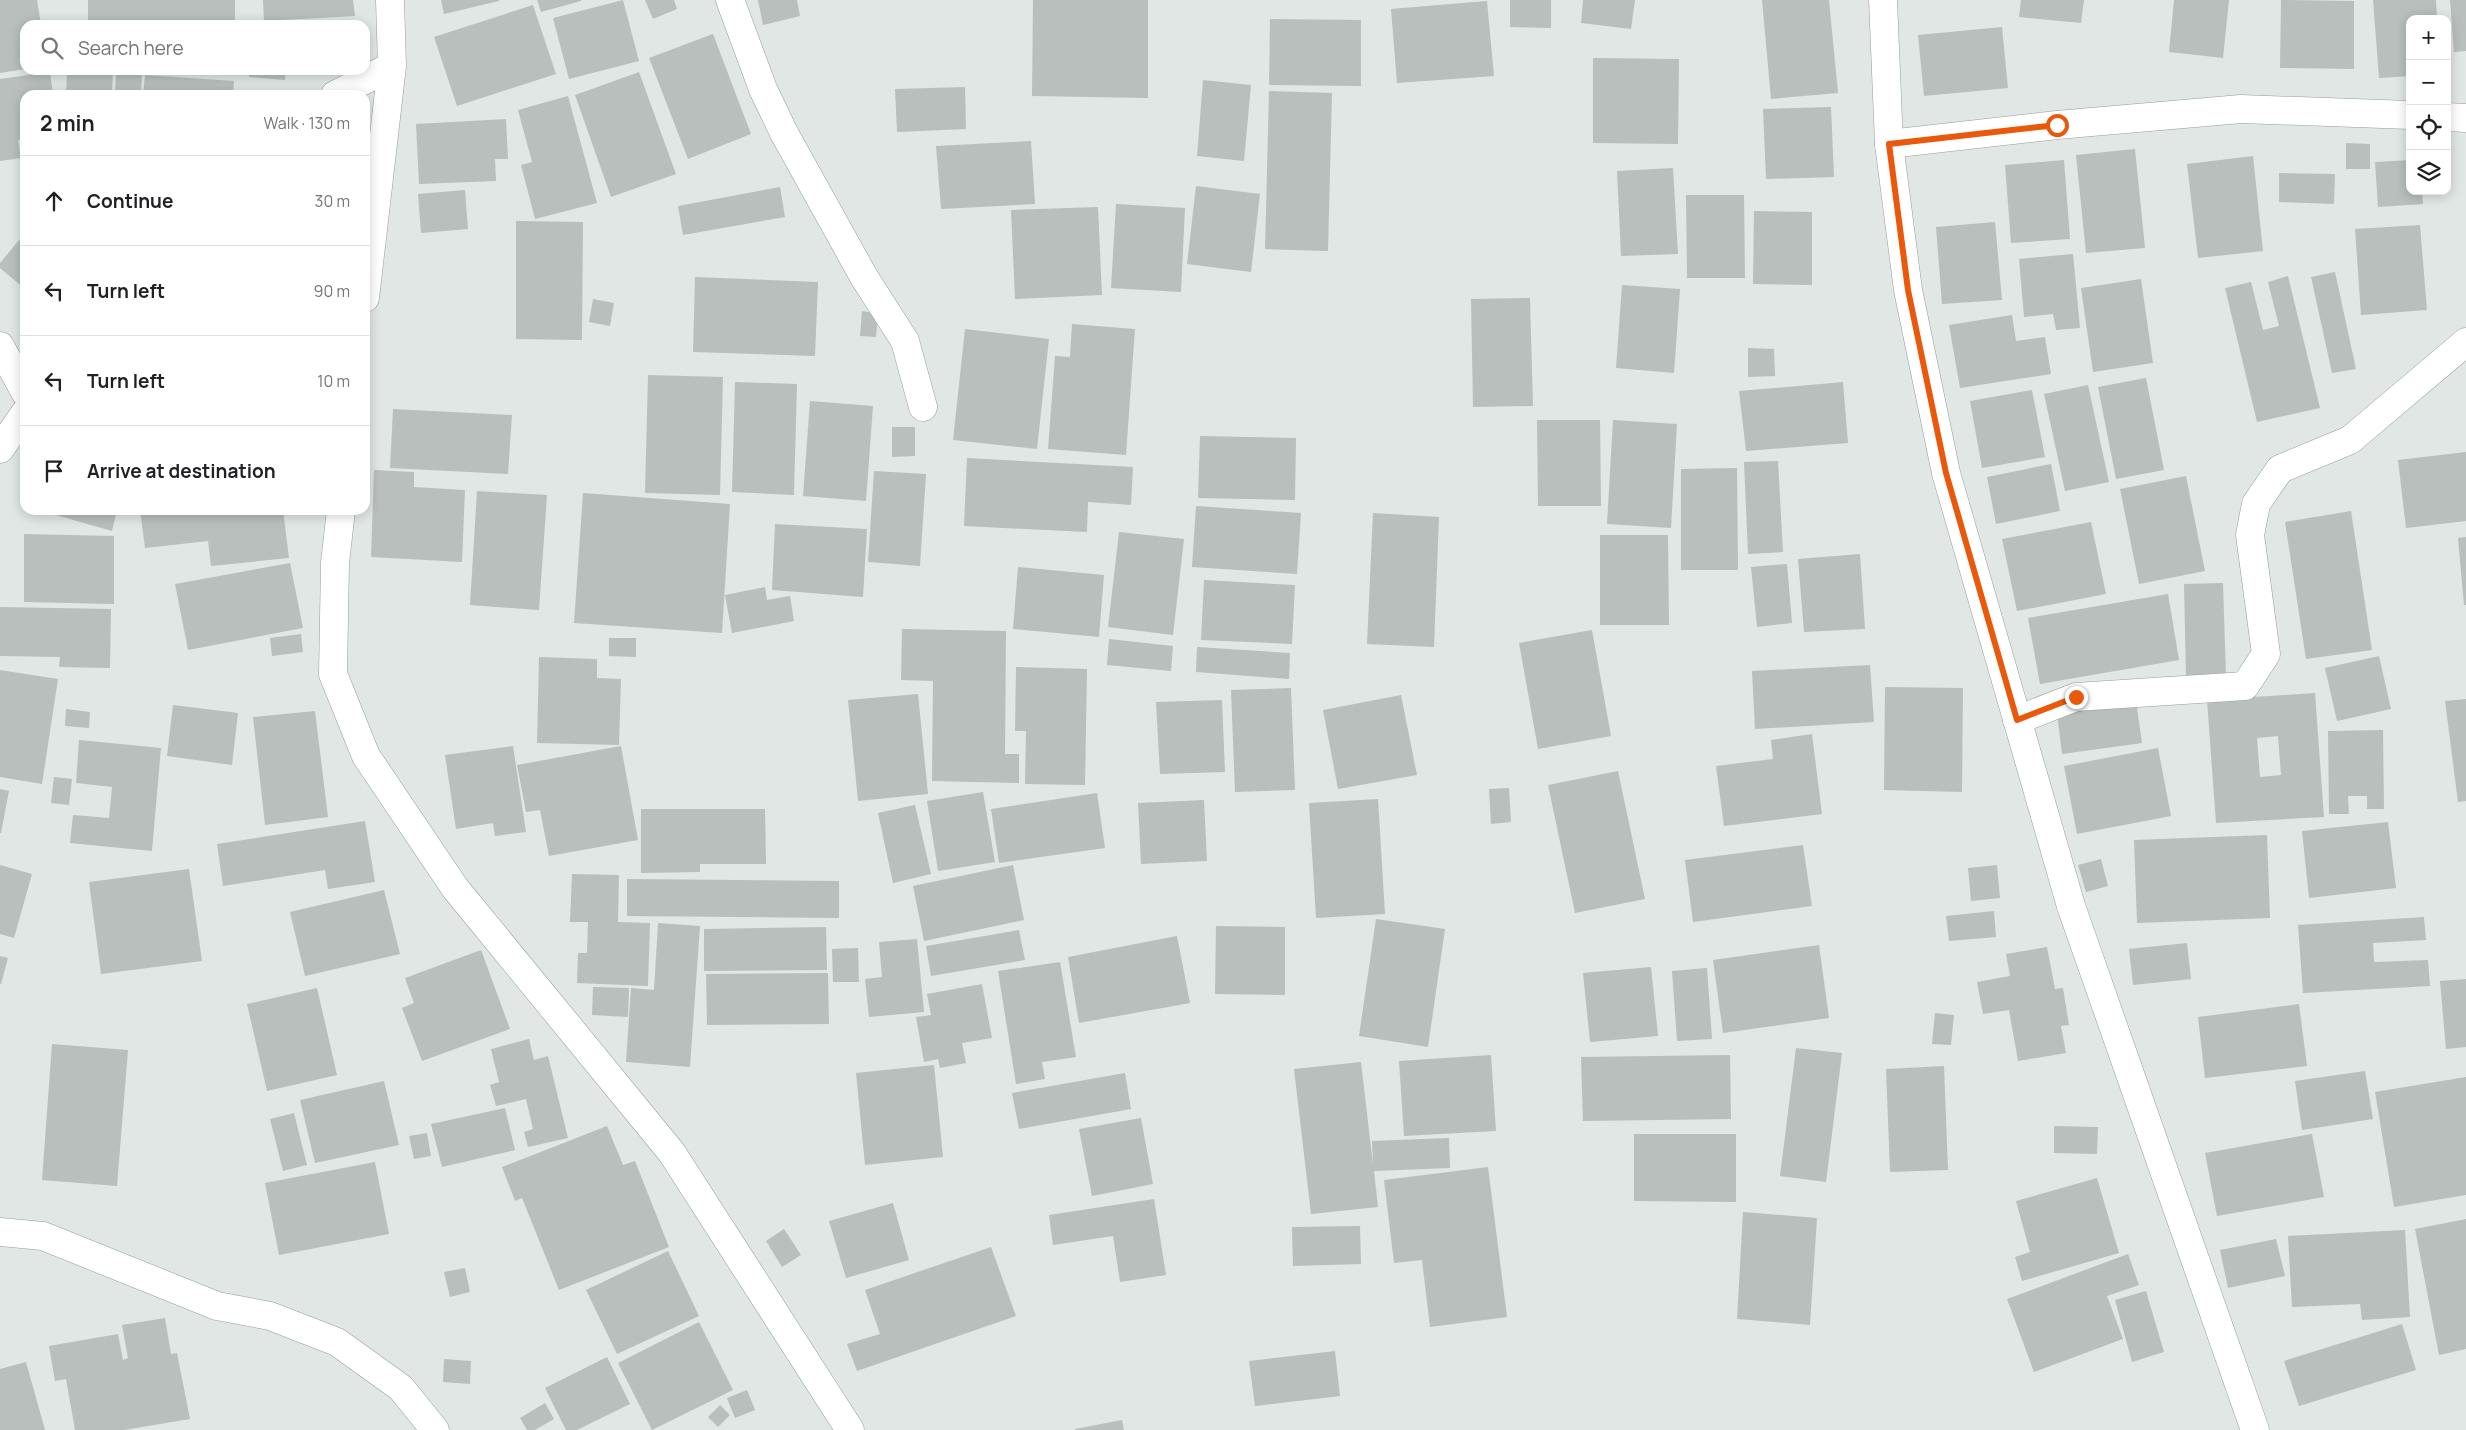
<!DOCTYPE html>
<meta charset="utf-8">
<style>
body{margin:0;font-family:Manrope,sans-serif;background:#f6f6f6;color:#202124}
.controls{position:absolute;right:15px;top:15px;display:grid;overflow:hidden;border-radius:10px;box-shadow:0 2px 12px #0003}
.controls button{width:45px;height:45px;display:grid;place-items:center;padding:0;border:0;border-bottom:1px solid #e0e0e0;background:#fff;color:#202124;font:25px sans-serif}
.stop{position:absolute;width:15px;height:15px;margin:-11px;border:4px solid #ea580c;border-radius:50%;background:#fff}
.stop.end{background:#ea580c;border-color:#fff;box-shadow:0 1px 5px #0008}
.list{margin:0;padding:0;list-style:none}
h2{display:flex;justify-content:space-between;align-items:center;height:65px;margin:0;padding:0 20px;font-size:21px}
h2 small{font-size:16px;font-weight:400;color:#757577}
.list li{display:grid;grid-template-columns:32px 1fr auto;gap:15px;align-items:center;box-sizing:border-box;height:90px;padding:0 20px;border-top:1px solid #e0e0e0}
.list b{display:block;font-size:19px;white-space:nowrap}
.list em{font-size:16px;font-style:normal;color:#757577}
.icon{flex:none;width:28px;height:28px;fill:none;stroke:currentColor;stroke-width:2;stroke-linecap:round;stroke-linejoin:round}
.map{position:relative;flex:none;width:2466px;height:1430px;overflow:hidden}
.search{position:absolute;background:#fff;box-shadow:0 2px 12px #0003;left:20px;top:20px;width:350px;height:55px;display:flex;align-items:center;gap:12px;box-sizing:border-box;padding:0 18px;border-radius:15px;color:#757577;font-size:19px}
.panel{position:absolute;background:#fff;box-shadow:0 2px 12px #0003;left:20px;top:90px;width:350px;height:425px;border-radius:15px}
.map>svg:first-child{display:block}
.building{fill:#b8bfbc;fill-rule:evenodd}
.lines{fill:none;stroke-linecap:round;stroke-linejoin:round}
.street-casing{stroke:#969d9a;stroke-width:29}
.secondary-casing{stroke:#969d9a;stroke-width:29}
.street{stroke:#fff;stroke-width:28}
.secondary{stroke:#fff;stroke-width:28}
.route{stroke:#ea580c;stroke-width:6}
</style>
<div class="map">
<svg width="2466" height="1430" viewBox="0 0 2466 1430">
<rect width="100%" height="100%" fill="#e0e7e4"/>
<path class="building" d="M0,0H37L41,25H25V69L0,73Z
M88,0H235V25H88Z
M263,0H353L355,16L264,21Z
M441,0H499V1L444,14Z
M537,0H581V1L541,12Z
M623,0L639,61L569,79L553,18Z
M645,0H674L677,9L653,19Z
M758,0H797L800,16L763,25Z
M1033,0H1148V98L1032,96Z
M1510,0H1551V28L1510,27Z
M1583,0H1635L1631,29L1581,23Z
M1762,0H1829L1838,93L1771,99Z
M2021,0H2084L2081,23L2019,17Z
M2174,0H2229L2223,58L2169,52Z
M2281,0L2354,1V69L2280,68Z
M2373,0H2436L2437,19H2410V76L2379,78Z
M2450,0H2466V51L2454,52Z
M1487,1L1494,76L1397,83L1391,9Z
M533,5L556,74L457,106L434,37Z
M1270,19L1361,20V86L1269,85Z
M2002,27L2008,88L1924,96L1918,35Z
M713,34L751,134L688,159L649,58Z
M1593,58L1679,59L1678,144L1593,143Z
M67,70H113L112,95H66Z
M249,70H286L285,80L249,77Z
M50,72L53,95H25V139L18,140L21,158L0,161V79Z
M639,72L676,174L611,197L575,95Z
M116,73L142,74L141,95H115Z
M145,75L234,81L233,95H143Z
M1203,80L1251,85L1244,161L1197,156Z
M965,87L966,129L897,132L895,89Z
M1269,91L1332,93L1328,251L1265,249Z
M568,96L597,203L535,219L521,165L532,162L518,110Z
M1831,107L1834,177L1766,179L1763,109Z
M506,119L508,159H495L496,181L419,184L416,124Z
M1031,141L1035,204L941,209L936,146Z
M2346,143L2370,144V169H2346Z
M2135,149L2145,248L2086,253L2076,155Z
M2253,156L2263,251L2198,258L2187,164Z
M2064,160L2070,239L2011,243L2005,165Z
M2410,160V191H2422L2423,204L2378,207L2375,162Z
M1673,168L1678,254L1621,256L1617,171Z
M2279,173L2335,174L2334,204L2279,202Z
M1196,186L1260,194L1251,272L1187,264Z
M780,187L785,217L683,235L678,206Z
M465,190L468,229L421,233L418,194Z
M1686,195H1744L1745,278H1687Z
M1116,204L1185,208L1181,292L1111,288Z
M1098,207L1102,295L1015,299L1011,210Z
M1754,211L1812,212V285L1753,284Z
M516,221L583,222L582,340L516,339Z
M1995,222L2002,300L1942,304L1936,227Z
M2420,225L2427,310L2361,315L2355,229Z
M25,233V289L0,268V263Z
M2073,254L2080,328L2056,330L2053,314L2024,317L2019,259Z
M2335,272L2356,369L2332,373L2311,277Z
M2288,276L2320,408L2257,422L2225,288L2251,282L2263,330L2279,326L2268,282Z
M695,277L818,282L815,356L693,352Z
M2141,279L2153,363L2093,372L2081,288Z
M1622,285L1680,289L1674,373L1616,368Z
M1530,298L1533,406L1473,407L1471,299Z
M593,299L614,303L610,326L589,322Z
M862,311L878,314L876,337L860,336Z
M2012,315L2016,341L2045,337L2051,374L1960,388L1949,325Z
M1072,324L1135,329L1126,455L1048,449L1055,356L1070,357Z
M965,329L1049,339L1037,449L953,440Z
M1748,348L1774,349L1775,376L1748,377Z
M648,375L723,377L720,495L645,493Z
M2146,378L2164,470L2116,479L2098,387Z
M735,382L797,384L794,495L732,492Z
M1843,382L1848,443L1746,451L1739,391Z
M2088,385L2109,482L2065,491L2044,394Z
M2032,390L2045,457L1982,468L1970,401Z
M810,401L873,406L866,501L803,496Z
M393,409L512,415L508,474L390,468Z
M1537,420H1600L1601,506H1538Z
M1613,420L1677,424L1671,528L1607,524Z
M892,427H915V456L892,457Z
M1200,436L1296,438L1295,500L1198,498Z
M2466,452V521L2406,528L2398,460Z
M967,458L1133,467L1131,505L1088,502L1087,532L964,526Z
M1778,461L1783,552L1748,554L1744,462Z
M2051,464L2060,511L1996,524L1987,477Z
M1737,468L1738,570H1681V469Z
M374,470L414,472V487L465,490L462,562L371,557Z
M874,471L926,474L920,566L868,562Z
M2186,476L2205,571L2139,584L2120,489Z
M477,491L547,495L539,610L470,605Z
M583,493L730,504L722,633L574,623Z
M1196,506L1301,513L1297,574L1192,567Z
M38,510H117L112,531Z
M140,510H283L289,558L211,566L208,541L145,548Z
M2351,511L2372,650L2306,659L2285,522Z
M1373,513L1439,517L1434,647L1367,644Z
M2091,522L2106,594L2017,611L2002,539Z
M775,524L867,529L863,597L772,590Z
M1119,532L1184,539L1173,635L1108,627Z
M24,534L114,536V604L24,602Z
M1600,535H1668L1669,625H1600Z
M2466,537V605H2464L2458,538Z
M1860,554L1865,629L1804,632L1798,559Z
M290,563L303,628L188,650L175,584Z
M1787,564L1792,623L1757,627L1751,567Z
M1018,567L1104,575L1099,637L1013,629Z
M1204,580L1295,585L1292,644L1201,640Z
M2223,583L2226,677H2186L2184,584Z
M765,587L767,600L790,596L794,621L732,633L725,595Z
M2168,594L2179,660L2040,684L2028,618Z
M0,607L111,609L110,668L59,667L60,657L0,656Z
M902,629L1006,631L1005,754H1019V783L932,781L933,681L901,680Z
M1592,630L1611,736L1538,749L1519,643Z
M301,634L303,652L272,656L270,638Z
M609,638H636V657L609,656Z
M1109,639L1173,646L1171,671L1107,665Z
M1197,647L1290,653L1289,679L1196,672Z
M2379,656L2391,709L2337,721L2325,668Z
M539,657L597,659V678L621,679L619,745L537,743Z
M1870,665L1874,722L1755,729L1752,671Z
M1016,667L1087,669L1085,785L1025,784L1026,731H1015Z
M0,670L58,679L42,784L0,777Z
M1885,687L1963,688L1962,792L1884,790Z
M1291,688L1295,790L1235,792L1231,690Z
M2315,693L2324,817L2216,823L2207,700ZM2278,736L2281,775L2260,777L2257,738Z
M918,694L928,794L858,801L848,700Z
M1401,695L1417,775L1338,789L1323,710Z
M2466,699V801L2458,802L2445,701Z
M1222,700L1225,772L1160,774L1156,702Z
M2136,701L2142,743L2062,754L2057,713Z
M173,705L238,713L232,765L167,756Z
M66,709L90,712L89,728L65,726Z
M315,711L328,817L265,825L253,717Z
M2383,730L2384,809H2367V796H2348L2349,814H2329L2328,731Z
M1812,734L1822,814L1724,826L1716,766L1773,759L1771,740Z
M79,740L161,748L152,851L70,843L73,815L109,818L112,787L76,783Z
M513,746L526,832L495,836L493,823L456,829L445,755Z
M621,746L638,840L549,856L540,810L526,812L517,765Z
M2158,748L2171,816L2077,834L2064,766Z
M1618,771L1645,899L1575,913L1548,785Z
M54,777L72,779L69,805L51,803Z
M1509,788L1511,822L1491,824L1489,789Z
M0,789L9,791L1,833H0Z
M983,792L995,862L938,871L927,801Z
M1097,793L1105,848L999,863L991,809Z
M1378,799L1385,914L1316,918L1309,803Z
M1204,800L1207,861L1141,864L1138,803Z
M915,805L931,874L893,883L878,813Z
M641,809H765L766,864H700V872L641,873Z
M365,821L375,882L328,889L325,870L223,886L217,844Z
M2388,822L2396,888L2309,898L2302,831Z
M2267,835L2270,918L2137,923L2134,840Z
M1803,845L1812,906L1693,922L1685,860Z
M2101,859L2108,886L2086,892L2078,865Z
M0,865L32,874L14,938L0,934Z
M1013,865L1024,920L924,941L913,886Z
M1997,865L2000,898L1971,901L1968,868Z
M189,869L202,961L101,974L89,882Z
M572,874L619,875L618,922L650,923L648,986L577,983L578,953H587L588,922H570Z
M627,879L839,881V918L627,916Z
M384,890L400,954L305,976L290,912Z
M1994,911L1996,937L1949,941L1946,916Z
M2424,917L2426,940L2373,943L2374,962L2428,960L2430,986L2303,993L2298,925Z
M1376,919L1445,929L1428,1047L1359,1036Z
M658,923L700,926L690,1067L626,1062L631,988L654,990Z
M1216,926L1285,927V995L1215,994Z
M826,927L827,970L704,971V929Z
M1019,930L1025,960L931,976L926,946Z
M1177,936L1190,1003L1079,1023L1068,957Z
M917,939L924,1012L869,1017L865,979L882,977L879,942Z
M2187,943L2191,979L2133,985L2129,949Z
M1819,945L1829,1018L1723,1033L1713,960Z
M2047,947L2055,989L2063,988L2069,1025L2061,1026L2066,1053L2018,1061L2009,1010L1983,1014L1977,982L2010,976L2006,954Z
M858,948L859,982H833L832,949Z
M481,950L510,1029L422,1061L402,1008L414,1003L405,978Z
M0,956L8,958L1,984H0Z
M1060,962L1076,1057L1042,1062L1045,1079L1016,1084L998,971Z
M1651,967L1658,1036L1590,1042L1583,973Z
M1707,968L1712,1039L1677,1041L1672,971Z
M828,973L829,1024L707,1025L706,974Z
M2466,979V1047L2446,1049L2440,981Z
M982,984L992,1038L962,1043L966,1063L940,1068L938,1059L924,1062L916,1017L931,1015L927,994Z
M593,987L629,988L628,1017L592,1015Z
M317,988L337,1075L267,1091L247,1004Z
M2299,1004L2307,1066L2205,1078L2198,1017Z
M1935,1013L1954,1015L1951,1045L1932,1044Z
M529,1039L534,1060L548,1056L568,1138L528,1147L524,1132L533,1129L526,1099L496,1106L490,1085L499,1082L491,1049Z
M52,1044L128,1050L117,1186L42,1180Z
M1796,1048L1842,1053L1826,1182L1780,1176Z
M1491,1055L1496,1131L1404,1136L1399,1061Z
M1730,1055L1731,1119L1583,1121L1581,1057Z
M1361,1062L1373,1165L1372,1141L1449,1138L1450,1168L1374,1171L1378,1207L1311,1214L1294,1069Z
M934,1065L943,1157L865,1165L856,1073Z
M1944,1066L1948,1170L1890,1172L1886,1069Z
M2365,1071L2373,1119L2302,1130L2295,1081Z
M1125,1073L1131,1109L1019,1129L1012,1093Z
M2466,1077V1195L2394,1207L2375,1092Z
M384,1081L399,1145L315,1163L300,1100Z
M505,1108L515,1150L442,1167L431,1124Z
M294,1113L307,1165L283,1171L270,1119Z
M1141,1118L1153,1184L1092,1196L1079,1129Z
M607,1126L623,1165L635,1161L669,1247L559,1290L522,1198L515,1201L502,1167Z
M2054,1126L2098,1127L2097,1154L2054,1153Z
M427,1133L431,1156L414,1159L409,1136Z
M1634,1134H1736V1202L1634,1201Z
M2312,1134L2324,1197L2217,1216L2205,1153Z
M375,1162L389,1234L279,1255L265,1183Z
M1488,1167L1507,1317L1430,1327L1422,1260L1394,1263L1384,1180Z
M2097,1178L2119,1253L2022,1281L2015,1257L2030,1252L2016,1201Z
M1154,1199L1166,1275L1120,1282L1113,1236L1053,1245L1049,1215Z
M893,1203L909,1260L846,1278L829,1221Z
M1743,1212L1817,1218L1810,1325L1737,1319Z
M2466,1219V1349L2439,1355L2415,1229Z
M1360,1226L1361,1264L1293,1266L1292,1227Z
M784,1229L801,1255L782,1267L766,1241Z
M2405,1230L2410,1317L2362,1320L2360,1304L2292,1307L2288,1236Z
M2276,1239L2285,1276L2228,1288L2220,1250Z
M991,1247L1016,1316L857,1371L847,1344L880,1334L865,1290Z
M668,1251L699,1316L617,1354L586,1290Z
M2128,1254L2139,1285L2107,1296L2123,1339L2034,1372L2007,1299Z
M465,1268L470,1292L450,1297L444,1272Z
M2146,1291L2164,1352L2132,1362L2115,1300Z
M165,1318L171,1354L177,1353L190,1419L124,1430H75L66,1379L55,1381L49,1346L118,1334L123,1360L128,1358L122,1325Z
M699,1322L733,1390L652,1430L618,1363Z
M2402,1324L2416,1370L2299,1406L2284,1361Z
M1335,1351L1340,1396L1255,1406L1249,1361Z
M607,1357L630,1404L577,1430H566L545,1388Z
M444,1359L471,1361L470,1384L443,1382Z
M26,1362L45,1430H0V1369Z
M747,1390L755,1410L735,1418L727,1398Z
M545,1403L554,1419L535,1430H527L520,1418Z
M720,1405L730,1415L718,1427L708,1417Z
M1122,1420L1124,1430H1075V1429Z"/>
<g class="lines">
<defs>
<path id="street" d="M730,0L763,89L784,133L864,277L905,341L923,407
M335,95L392,66
M2447,117L2466,118
M1889,144L2057,125L2241,109L2410,115
M365,298L392,66L390,0
M0,346L25,392
M0,449L25,413
M341,510L335,563L333,674L366,756L455,888L672,1153L850,1430
M2017,720L2076,697L2245,686L2266,654L2250,535L2256,504L2280,469L2350,440L2466,342
M0,1232L43,1236L217,1306L270,1316L337,1342L401,1388L435,1430"/>
<path id="secondary" d="M1883,0L1889,144L1908,290L1946,473L2071,906L2255,1430"/>
</defs>
<use href="#street" class="street-casing"/>
<use href="#secondary" class="secondary-casing"/>
<use href="#street" class="street"/>
<use href="#secondary" class="secondary"/>
</g>
<g class="lines">
<path class="route" d="M2057,125L1889,144L1908,290L1946,473L2017,720L2076,697"/>
</g>
</svg>
<div class="controls">
<button>+</button>
<button>−</button>
<button><svg class="icon" aria-label="locate" viewBox="0 0 24 24"><circle cx="12" cy="12" r="6"/><path d="M12 2v4M12 18v4M2 12h4M18 12h4"/></svg></button>
<button><svg class="icon" aria-label="layers" viewBox="0 0 24 24"><path d="M12 4l9 5-9 5-9-5zM3 14l9 5 9-5"/></svg></button>
</div>
<div class="stop" style="left:2057px;top:125px"></div>
<div class="stop end" style="left:2076px;top:697px"></div>
<div class="search"><svg class="icon" aria-label="search" viewBox="0 0 24 24"><circle cx="10" cy="10" r="6"/><path d="M15 15l6 6"/></svg>Search here</div>
<section class="panel">
<h2>2 min<small>Walk · 130 m</small></h2>
<ul class="list">
<li><svg class="icon" aria-label="ahead" viewBox="0 0 24 24"><path d="M12 20V5M6 11l6-6 6 6"/></svg><div><b>Continue</b></div><em>30 m</em></li>
<li><svg class="icon" aria-label="left" viewBox="0 0 24 24"><path d="M17 20v-9H6M10 6l-5 5 5 5"/></svg><div><b>Turn left</b></div><em>90 m</em></li>
<li><svg class="icon" aria-label="left" viewBox="0 0 24 24"><path d="M17 20v-9H6M10 6l-5 5 5 5"/></svg><div><b>Turn left</b></div><em>10 m</em></li>
<li><svg class="icon" aria-label="arrive" viewBox="0 0 24 24"><path d="M6 21V4h12l-3 4 3 4H6"/></svg><div><b>Arrive at destination</b></div></li>
</ul>
</section>
</div>
